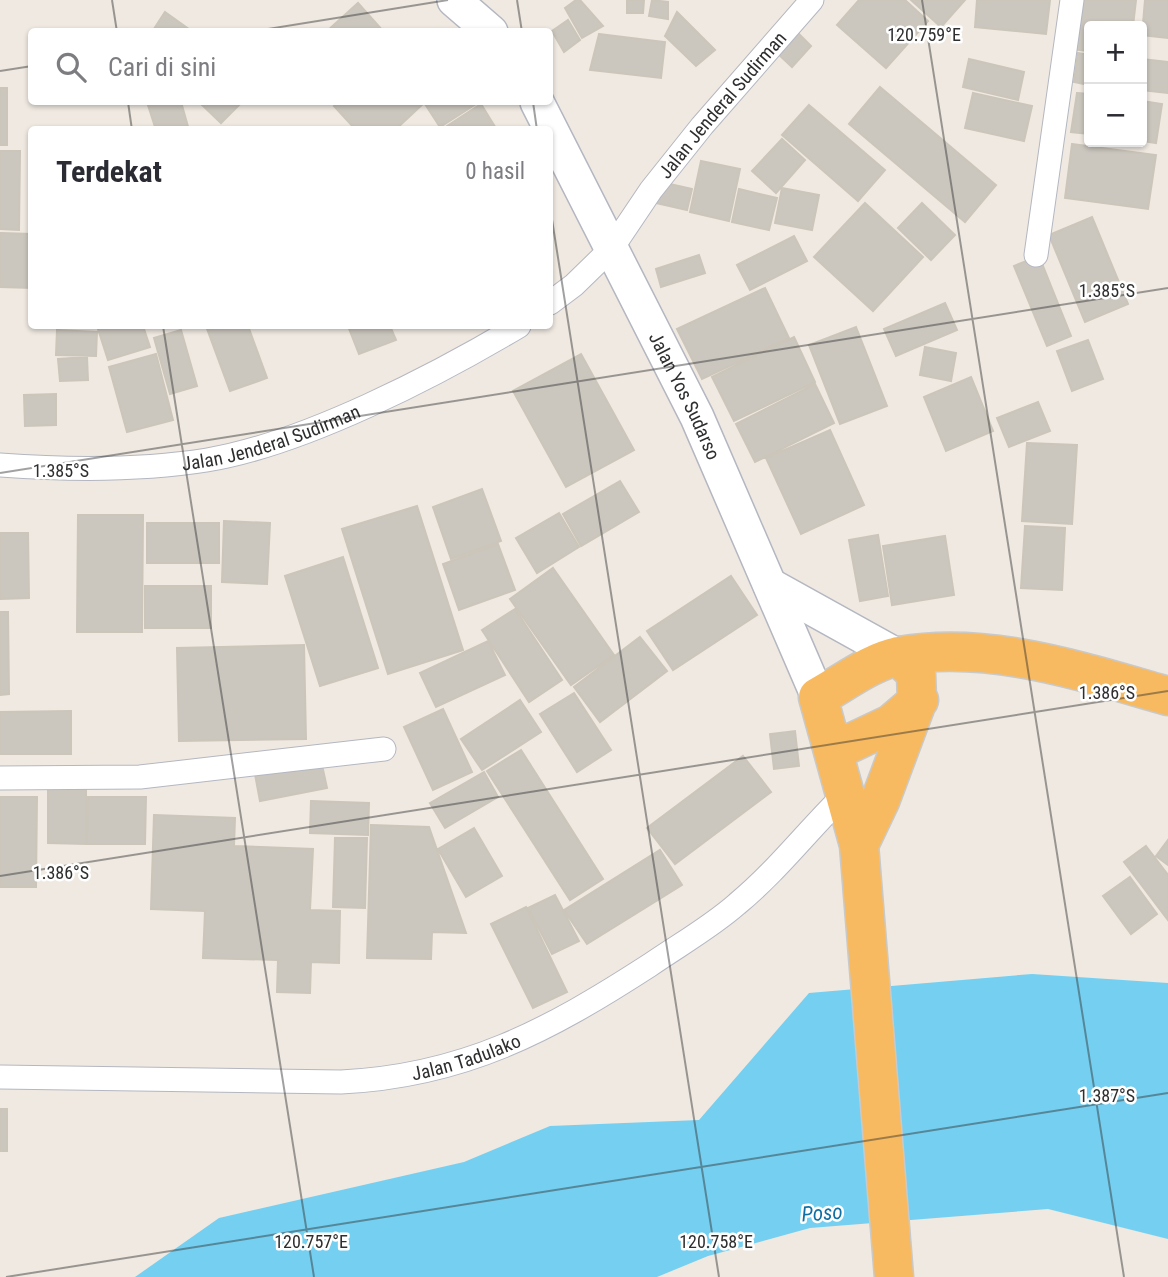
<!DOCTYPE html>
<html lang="id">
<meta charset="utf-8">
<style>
body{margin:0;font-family:"Roboto Condensed",sans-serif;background:#f7f7f7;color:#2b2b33}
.controls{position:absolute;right:21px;top:21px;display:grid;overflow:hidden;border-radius:7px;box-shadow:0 2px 5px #0004}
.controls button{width:63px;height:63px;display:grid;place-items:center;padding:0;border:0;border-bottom:2px solid #e1e1e2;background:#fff;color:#2b2b33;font:35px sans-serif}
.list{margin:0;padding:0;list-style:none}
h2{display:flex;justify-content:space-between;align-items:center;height:91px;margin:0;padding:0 28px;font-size:30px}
h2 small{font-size:23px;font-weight:400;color:#7c7c81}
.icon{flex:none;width:38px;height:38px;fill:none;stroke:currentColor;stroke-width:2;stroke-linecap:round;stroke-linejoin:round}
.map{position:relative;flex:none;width:1168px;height:1277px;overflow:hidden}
.search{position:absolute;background:#fff;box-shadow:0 2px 5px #0004;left:28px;top:28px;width:525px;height:77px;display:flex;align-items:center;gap:18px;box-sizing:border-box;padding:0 24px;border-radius:7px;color:#7c7c81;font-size:26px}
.panel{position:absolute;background:#fff;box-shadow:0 2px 5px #0004;left:28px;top:126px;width:525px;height:203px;border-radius:7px}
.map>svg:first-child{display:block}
.water{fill:#75cff0}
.building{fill:#cbc7bf;stroke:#cbc5ba;stroke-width:2}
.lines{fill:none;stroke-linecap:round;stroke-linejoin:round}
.minor-casing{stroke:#b4b7c1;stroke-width:25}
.secondary-casing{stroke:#b4b7c1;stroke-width:36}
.trunk-casing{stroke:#c9c9c9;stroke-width:41}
.minor{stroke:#fff;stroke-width:23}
.secondary{stroke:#fff;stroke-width:33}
.trunk{stroke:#f8ba60;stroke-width:38}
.ticks{fill:none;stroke:#2e2e2e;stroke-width:2;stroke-opacity:0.45}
.labels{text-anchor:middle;stroke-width:5;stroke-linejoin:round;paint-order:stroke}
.street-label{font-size:19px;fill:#2e2e2e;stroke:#fff}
.water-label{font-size:21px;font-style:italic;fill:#0d6fa3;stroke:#fff}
.ticks-label{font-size:18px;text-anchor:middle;fill:#2e2e2e;stroke:#fff;stroke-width:5;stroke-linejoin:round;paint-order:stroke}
</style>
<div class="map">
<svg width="1168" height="1277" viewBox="0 0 1168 1277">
<rect width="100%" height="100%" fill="#efe9e1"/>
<path class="water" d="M1032,974L1168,983V1239L1048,1209L810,1228L708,1256L657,1277H135L219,1218L464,1162L550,1126L699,1120L809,993Z"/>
<path class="building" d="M576,0H580L603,26L582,38L565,8Z
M627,0H644L643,13H627Z
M652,0L668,2V19L649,16Z
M859,0H905L928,21L886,68L837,25Z
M911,0H965L941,27Z
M977,0H1050L1046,34L975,27Z
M1077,0H1136L1133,26H1089V51L1070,49Z
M1145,0H1168V38L1142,35Z
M358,3L384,32H326Z
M165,12L193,32H152Z
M677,12L715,50L696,66L665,36Z
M568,20L580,40L564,52L552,31Z
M796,31L811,46L792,67L776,52Z
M599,34L665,42L661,78L590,70Z
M1078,53L1089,55V85L1074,82Z
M969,59L1024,72L1018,100L963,87Z
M1142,59L1168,62V93L1142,90Z
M880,87L996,185L965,222L849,124Z
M0,88H7V145H0Z
M973,93L1032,106L1024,141L965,128Z
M1077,93L1089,94V134L1071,132Z
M1142,101L1162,104L1156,143L1142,141Z
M147,102H181L189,130H156Z
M199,102H242L221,123Z
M339,102H425L395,130H356L334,106Z
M429,102H479L440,127L425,104Z
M481,104L497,130H449L447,126Z
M809,105L885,170L858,201L782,135Z
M782,139L805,160L776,193L752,171Z
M1072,144L1156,155L1148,209L1065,198Z
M0,151H20L19,230L0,229Z
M701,161L740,169L729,221L690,212Z
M661,182L692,189L687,210L656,203Z
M782,188L819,195L812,230L775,223Z
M739,189L777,198L769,230L732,222Z
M865,203L923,257L873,311L814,257Z
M922,203L955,235L931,260L898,228Z
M1092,217L1128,304L1085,322L1049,235Z
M0,233L32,234V288L0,287Z
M794,236L807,261L750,290L737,265Z
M699,255L705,273L661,287L656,269Z
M1039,256L1071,336L1047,346L1014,266Z
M765,288L789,338L702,379L677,329Z
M945,303L957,330L896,356L884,329Z
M97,326H143L150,347L108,360Z
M206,326H248L267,378L230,391Z
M348,326H390L396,340L359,354Z
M856,327L887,406L840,424L809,345Z
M57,330L97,332L96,356L56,355Z
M181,330L197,386L170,394L154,338Z
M794,337L815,382L734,421L712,377Z
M1088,340L1103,379L1072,391L1057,351Z
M925,347L956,353L951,381L920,375Z
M156,354L173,420L127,432L109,367Z
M581,354L634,450L566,487L513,391Z
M87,357L88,380L60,381L58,359Z
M971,377L993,431L946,451L924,397Z
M815,384L834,423L755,462L736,424Z
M56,394V425L25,426L24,395Z
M1038,402L1050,431L1009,447L997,418Z
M830,430L864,505L801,534L766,458Z
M1027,443L1077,445L1072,524L1022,521Z
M620,481L639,512L581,546L563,514Z
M482,489L501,541L451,559L433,507Z
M417,506L463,650L388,674L342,529Z
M559,513L579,547L537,573L516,538Z
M78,515H143L142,632H77Z
M224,521L270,523L267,584L222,582Z
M147,523H219V563H147Z
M1025,526L1065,528L1062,590L1021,588Z
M0,533H28L29,598L0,599Z
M878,535L888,596L860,601L849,540Z
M945,536L954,595L892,605L883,546Z
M498,544L515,590L459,610L443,564Z
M343,557L378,668L320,686L285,576Z
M553,568L614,655L571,685L510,599Z
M731,576L757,615L673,670L647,631Z
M145,586H211V628H145Z
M515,609L562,680L529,702L482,630Z
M0,612H8L9,694L0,695Z
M640,637L667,671L600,722L574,687Z
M488,641L505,675L436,707L420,673Z
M304,645L306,739L179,741L177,648Z
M574,693L611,750L577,772L540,714Z
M520,700L541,732L482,770L461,739Z
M443,709L472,772L433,790L404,727Z
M71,711V754H0V712Z
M795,731L799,766L774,769L770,734Z
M521,750L603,879L570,900L487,771Z
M320,756L327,788L260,801L254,769Z
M743,756L771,792L675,864L647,828Z
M484,772L498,797L445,828L430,803Z
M48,784H86V844L48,843Z
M0,797H37L36,887H0Z
M88,797H146L145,844H87Z
M311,801L369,803L368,835L310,833Z
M154,815L235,818L234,846L313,849L310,910L340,911L339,963L311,962L310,993L277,992L278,960L203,958L205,911L151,909Z
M371,825L429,827L466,933L432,932L431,959L367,958Z
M474,828L502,876L466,897L438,849Z
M335,838H367L365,908L333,907Z
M1168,840V865L1156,856Z
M1146,846L1168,875V920L1124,862Z
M660,850L682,885L587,944L564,910Z
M1130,877L1157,914L1131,934L1103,896Z
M555,895L579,941L552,954L528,908Z
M526,907L567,992L533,1008L491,924Z
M0,1109H7V1151H0Z"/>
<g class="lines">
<defs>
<g id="minor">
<path d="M1036,255L1072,0"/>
<path id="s1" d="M550,303L574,285L612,248L651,190L702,126L812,0"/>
<path id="s2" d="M0,465C69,470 138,471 207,460C304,444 435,376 519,326"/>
<path d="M0,778L140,777L384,749"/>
<path id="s3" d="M0,1077L341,1082C464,1076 548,1031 650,965C679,945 711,927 737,904C777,871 808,830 845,794"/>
</g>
<g id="secondary">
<path d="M454,0L491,32"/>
<path id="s4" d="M537,102L697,417L818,697"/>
<path d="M770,585L898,656"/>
</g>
<path id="trunk" d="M834,751L891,724L919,700
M859,845L880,801L917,702L916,673L898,656
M894,1277L859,845L818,697C844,683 871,661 900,656C989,640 1083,672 1168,696"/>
</defs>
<use href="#minor" class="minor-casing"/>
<use href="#secondary" class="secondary-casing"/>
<use href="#trunk" class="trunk-casing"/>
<use href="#minor" class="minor"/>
<use href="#secondary" class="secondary"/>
<use href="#trunk" class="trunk"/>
</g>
<path class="ticks" d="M112,0L117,32M517,0L522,32M922,0L1124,1277M249,32L448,0M0,71L32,66M128,102L132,130M533,102L537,130M550,207L719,1277M163,326L314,1277M0,473L1168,288M0,876L1168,691M6,1277L1168,1093"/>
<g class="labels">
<g class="street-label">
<text dy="7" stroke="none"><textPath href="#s1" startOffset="264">Jalan Jenderal Sudirman</textPath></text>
<text dy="7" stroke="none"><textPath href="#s4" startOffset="329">Jalan Yos Sudarso</textPath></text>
<text dy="7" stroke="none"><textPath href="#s2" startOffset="275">Jalan Jenderal Sudirman</textPath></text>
<text dy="7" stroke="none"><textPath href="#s3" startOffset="469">Jalan Tadulako</textPath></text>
</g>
<g class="water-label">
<text transform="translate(822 1213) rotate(-4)" y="7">Poso</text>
</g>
</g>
<g class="ticks-label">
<text x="924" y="41">120.759°E</text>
<text x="1107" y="297">1.385°S</text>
<text x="61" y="477">1.385°S</text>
<text x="1107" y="699">1.386°S</text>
<text x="61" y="879">1.386°S</text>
<text x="1107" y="1102">1.387°S</text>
<text x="311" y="1248">120.757°E</text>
<text x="716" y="1248">120.758°E</text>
</g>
</svg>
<div class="controls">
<button>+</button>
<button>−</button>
</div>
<div class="search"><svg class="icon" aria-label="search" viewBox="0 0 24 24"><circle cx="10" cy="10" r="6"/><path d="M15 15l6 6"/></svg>Cari di sini</div>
<section class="panel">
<h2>Terdekat<small>0 hasil</small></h2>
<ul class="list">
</ul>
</section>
</div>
